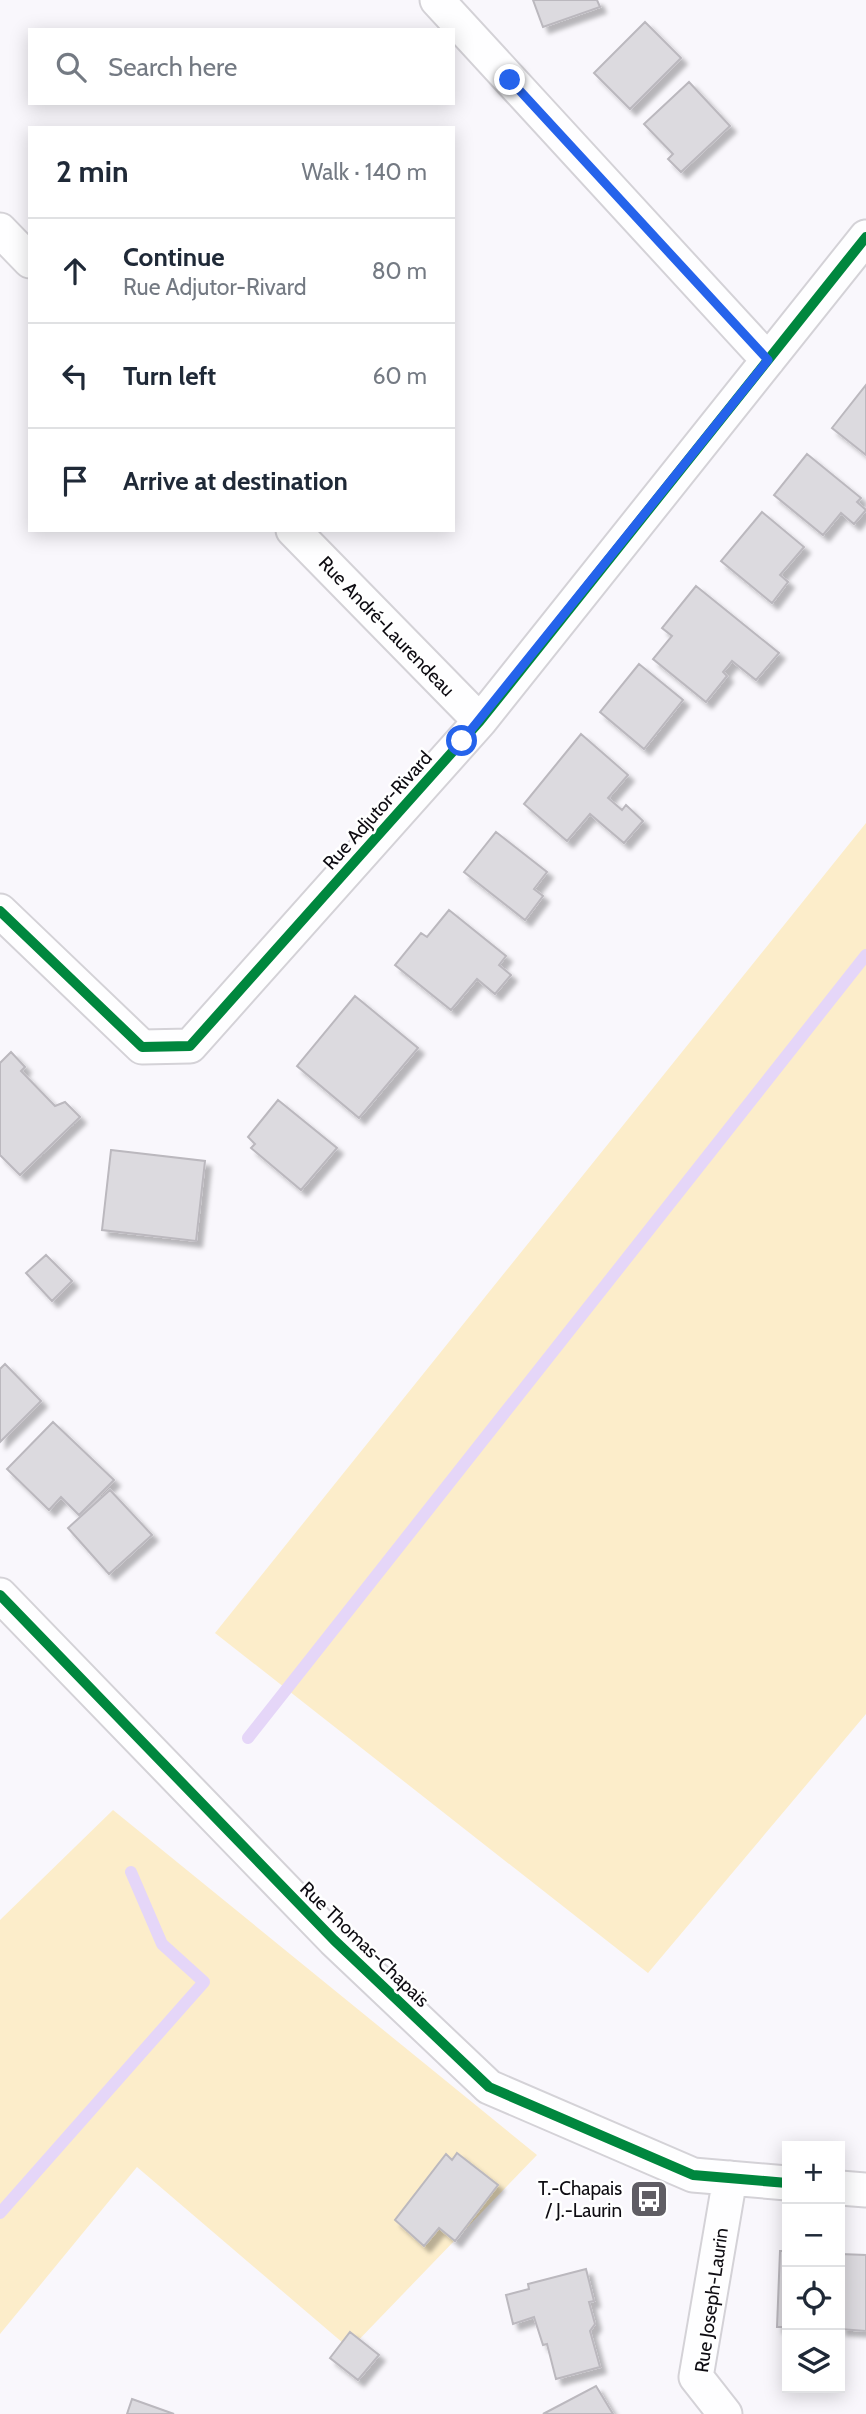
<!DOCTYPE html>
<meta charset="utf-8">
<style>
body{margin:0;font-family:Cabin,sans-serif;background:#f6f6f7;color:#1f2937}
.controls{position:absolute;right:21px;bottom:21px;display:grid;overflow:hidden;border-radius:0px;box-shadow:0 4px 18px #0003}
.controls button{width:63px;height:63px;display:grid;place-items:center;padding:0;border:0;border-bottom:2px solid #e0e1e3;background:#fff;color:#1f2937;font:35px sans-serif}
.stop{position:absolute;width:21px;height:21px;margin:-16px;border:5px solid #2563eb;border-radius:50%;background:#fff}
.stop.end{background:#2563eb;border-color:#fff;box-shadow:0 2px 7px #0008}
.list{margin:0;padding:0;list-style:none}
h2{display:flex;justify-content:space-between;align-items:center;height:91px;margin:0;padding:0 28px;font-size:30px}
h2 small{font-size:23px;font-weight:400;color:#747a83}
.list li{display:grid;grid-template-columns:46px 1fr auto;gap:21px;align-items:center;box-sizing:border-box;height:105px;padding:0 28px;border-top:2px solid #e0e1e3}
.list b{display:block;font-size:26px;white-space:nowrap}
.list p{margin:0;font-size:23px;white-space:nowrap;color:#747a83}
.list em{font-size:23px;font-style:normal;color:#747a83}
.icon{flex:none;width:38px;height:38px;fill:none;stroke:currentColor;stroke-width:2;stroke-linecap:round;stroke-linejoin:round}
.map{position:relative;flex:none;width:866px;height:2414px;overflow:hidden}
.search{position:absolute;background:#fff;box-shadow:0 4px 18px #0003;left:28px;top:28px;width:427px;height:77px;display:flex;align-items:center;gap:18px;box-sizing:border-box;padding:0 24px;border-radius:0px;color:#747a83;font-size:26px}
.panel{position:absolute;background:#fff;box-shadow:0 4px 18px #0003;left:28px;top:126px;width:427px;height:406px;border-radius:0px}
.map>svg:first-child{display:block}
.green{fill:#fcedca}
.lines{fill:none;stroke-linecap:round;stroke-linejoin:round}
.stream{stroke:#e5d6f8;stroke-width:12}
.building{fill:#dcdadf;stroke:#bbb8be;stroke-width:2;filter:url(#shadow)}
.minor-casing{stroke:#d4d2d7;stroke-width:37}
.minor{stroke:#fefeff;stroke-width:33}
.cycleway-casing{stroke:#fff;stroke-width:15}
.cycleway{stroke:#00873e;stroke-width:10}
.route{stroke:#2563eb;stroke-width:9}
.labels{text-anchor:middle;stroke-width:5;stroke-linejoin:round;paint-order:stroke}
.street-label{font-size:19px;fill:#0e0c12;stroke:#fff}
.poi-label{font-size:19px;fill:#0e0c12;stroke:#fff;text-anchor:end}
</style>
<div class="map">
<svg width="866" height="2414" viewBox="0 0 866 2414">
<defs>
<filter id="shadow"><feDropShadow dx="6" dy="6" stdDeviation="2" flood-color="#0004"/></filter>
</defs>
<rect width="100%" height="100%" fill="#f9f7fc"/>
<path class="green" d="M866,823V1714L648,1973L215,1633Z
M113,1810L537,2155L350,2349L137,2167L0,2334V1920Z"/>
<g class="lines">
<path class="stream" d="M248,1738L866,955
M0,2213L204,1982L162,1944L131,1872"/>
</g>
<path class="building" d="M533,0H597L600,7L543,27Z
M645,22L681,58L630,109L594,73Z
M689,82L730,126L681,172L668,159L673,154L644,124Z
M866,385V455L832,428Z
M807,454L861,498L857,502L866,510L854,524L841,513L823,535L774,495Z
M762,512L804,547L780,575L788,582L772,603L721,561Z
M696,586L779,653L756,680L732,661L723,672L727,676L706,702L653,659L672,636L662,628Z
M639,664L683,700L644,749L600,712Z
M581,734L628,775L608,798L622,810L626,805L643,821L624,843L590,814L567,841L524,804Z
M496,832L547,872L534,889L543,896L525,920L464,872Z
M449,910L506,956L499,965L511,975L495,994L477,979L451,1010L395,965L421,933L427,937Z
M355,996L418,1048L359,1118L297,1066Z
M11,1052L25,1067L21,1071L55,1106L65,1102L80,1117L20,1175L0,1155V1063Z
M278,1100L337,1148L301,1190L251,1148L255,1144L248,1137Z
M111,1150L205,1161L196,1241L102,1230Z
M46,1255L72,1281L52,1301L26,1273Z
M5,1364L41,1401L0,1442V1369Z
M53,1422L114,1480L79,1515L61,1497L49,1510L7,1469Z
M110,1490L152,1535L109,1574L68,1528Z
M457,2153L498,2185L455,2241L439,2228L424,2246L395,2220L446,2154L452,2160Z
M780,2251H787V2327H777Z
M840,2254L866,2255V2331L840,2329Z
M586,2269L594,2301L589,2302L595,2324L590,2331L600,2367L556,2379L547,2344L543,2345L534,2317L513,2324L506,2295L529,2289L528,2284Z
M350,2332L379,2355L358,2380L330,2358Z
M596,2386L613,2414H543Z
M132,2399L174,2414H127Z"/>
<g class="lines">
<defs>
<path id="minor" d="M437,0L768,360
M0,230L30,261
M293,530L480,721
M0,911L142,1047L190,1046L480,721L866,237
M0,1595L334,1940L489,2087L693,2175L787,2183
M840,2188L866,2190
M725,2414L696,2377L730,2178"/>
</defs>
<use href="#minor" class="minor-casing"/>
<use href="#minor" class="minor"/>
<defs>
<path id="cycleway" d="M0,911L142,1047L190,1046L480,721L866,237
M0,1595L334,1940L489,2087L693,2175L787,2183"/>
</defs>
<use href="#cycleway" class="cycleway-casing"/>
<use href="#cycleway" class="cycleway"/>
</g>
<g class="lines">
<path class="route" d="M462,741L768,360L510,80"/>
</g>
<defs>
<symbol id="bus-square" viewBox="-11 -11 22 22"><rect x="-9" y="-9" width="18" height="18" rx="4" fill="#605e64" stroke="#fff"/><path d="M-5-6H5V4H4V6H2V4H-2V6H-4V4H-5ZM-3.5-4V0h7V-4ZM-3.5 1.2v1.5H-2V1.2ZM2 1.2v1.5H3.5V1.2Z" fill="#fff"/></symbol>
</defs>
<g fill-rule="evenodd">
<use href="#bus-square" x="627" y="2177" width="44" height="44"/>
</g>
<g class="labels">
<g class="street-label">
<text transform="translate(387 626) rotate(46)" y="7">Rue André-Laurendeau</text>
<text transform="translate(377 810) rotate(-48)" y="7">Rue Adjutor-Rivard</text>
<text transform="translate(365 1944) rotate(44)" y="7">Rue Thomas-Chapais</text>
<text transform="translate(711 2300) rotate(-82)" y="7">Rue Joseph-Laurin</text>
</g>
<g class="poi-label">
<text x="622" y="2195">T.-Chapais<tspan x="622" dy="22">/ J.-Laurin</tspan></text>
</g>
</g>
</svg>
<div class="controls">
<button>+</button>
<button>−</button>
<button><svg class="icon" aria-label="locate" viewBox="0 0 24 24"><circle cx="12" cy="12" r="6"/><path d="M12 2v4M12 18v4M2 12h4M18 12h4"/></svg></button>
<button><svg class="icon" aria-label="layers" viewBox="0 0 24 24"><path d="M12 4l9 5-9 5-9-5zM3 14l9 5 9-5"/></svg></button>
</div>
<div class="stop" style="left:462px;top:741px"></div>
<div class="stop end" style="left:510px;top:80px"></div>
<div class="search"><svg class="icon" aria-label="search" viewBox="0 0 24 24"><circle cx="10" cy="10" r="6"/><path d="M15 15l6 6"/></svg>Search here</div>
<section class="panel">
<h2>2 min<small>Walk · 140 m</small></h2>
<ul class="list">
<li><svg class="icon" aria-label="ahead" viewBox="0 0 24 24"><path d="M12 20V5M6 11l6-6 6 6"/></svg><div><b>Continue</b><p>Rue Adjutor-Rivard</p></div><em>80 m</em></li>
<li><svg class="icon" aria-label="left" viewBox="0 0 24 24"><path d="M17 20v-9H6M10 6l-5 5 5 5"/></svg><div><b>Turn left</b></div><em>60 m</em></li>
<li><svg class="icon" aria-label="arrive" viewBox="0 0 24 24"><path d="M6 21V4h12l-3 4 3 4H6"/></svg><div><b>Arrive at destination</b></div></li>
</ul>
</section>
</div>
